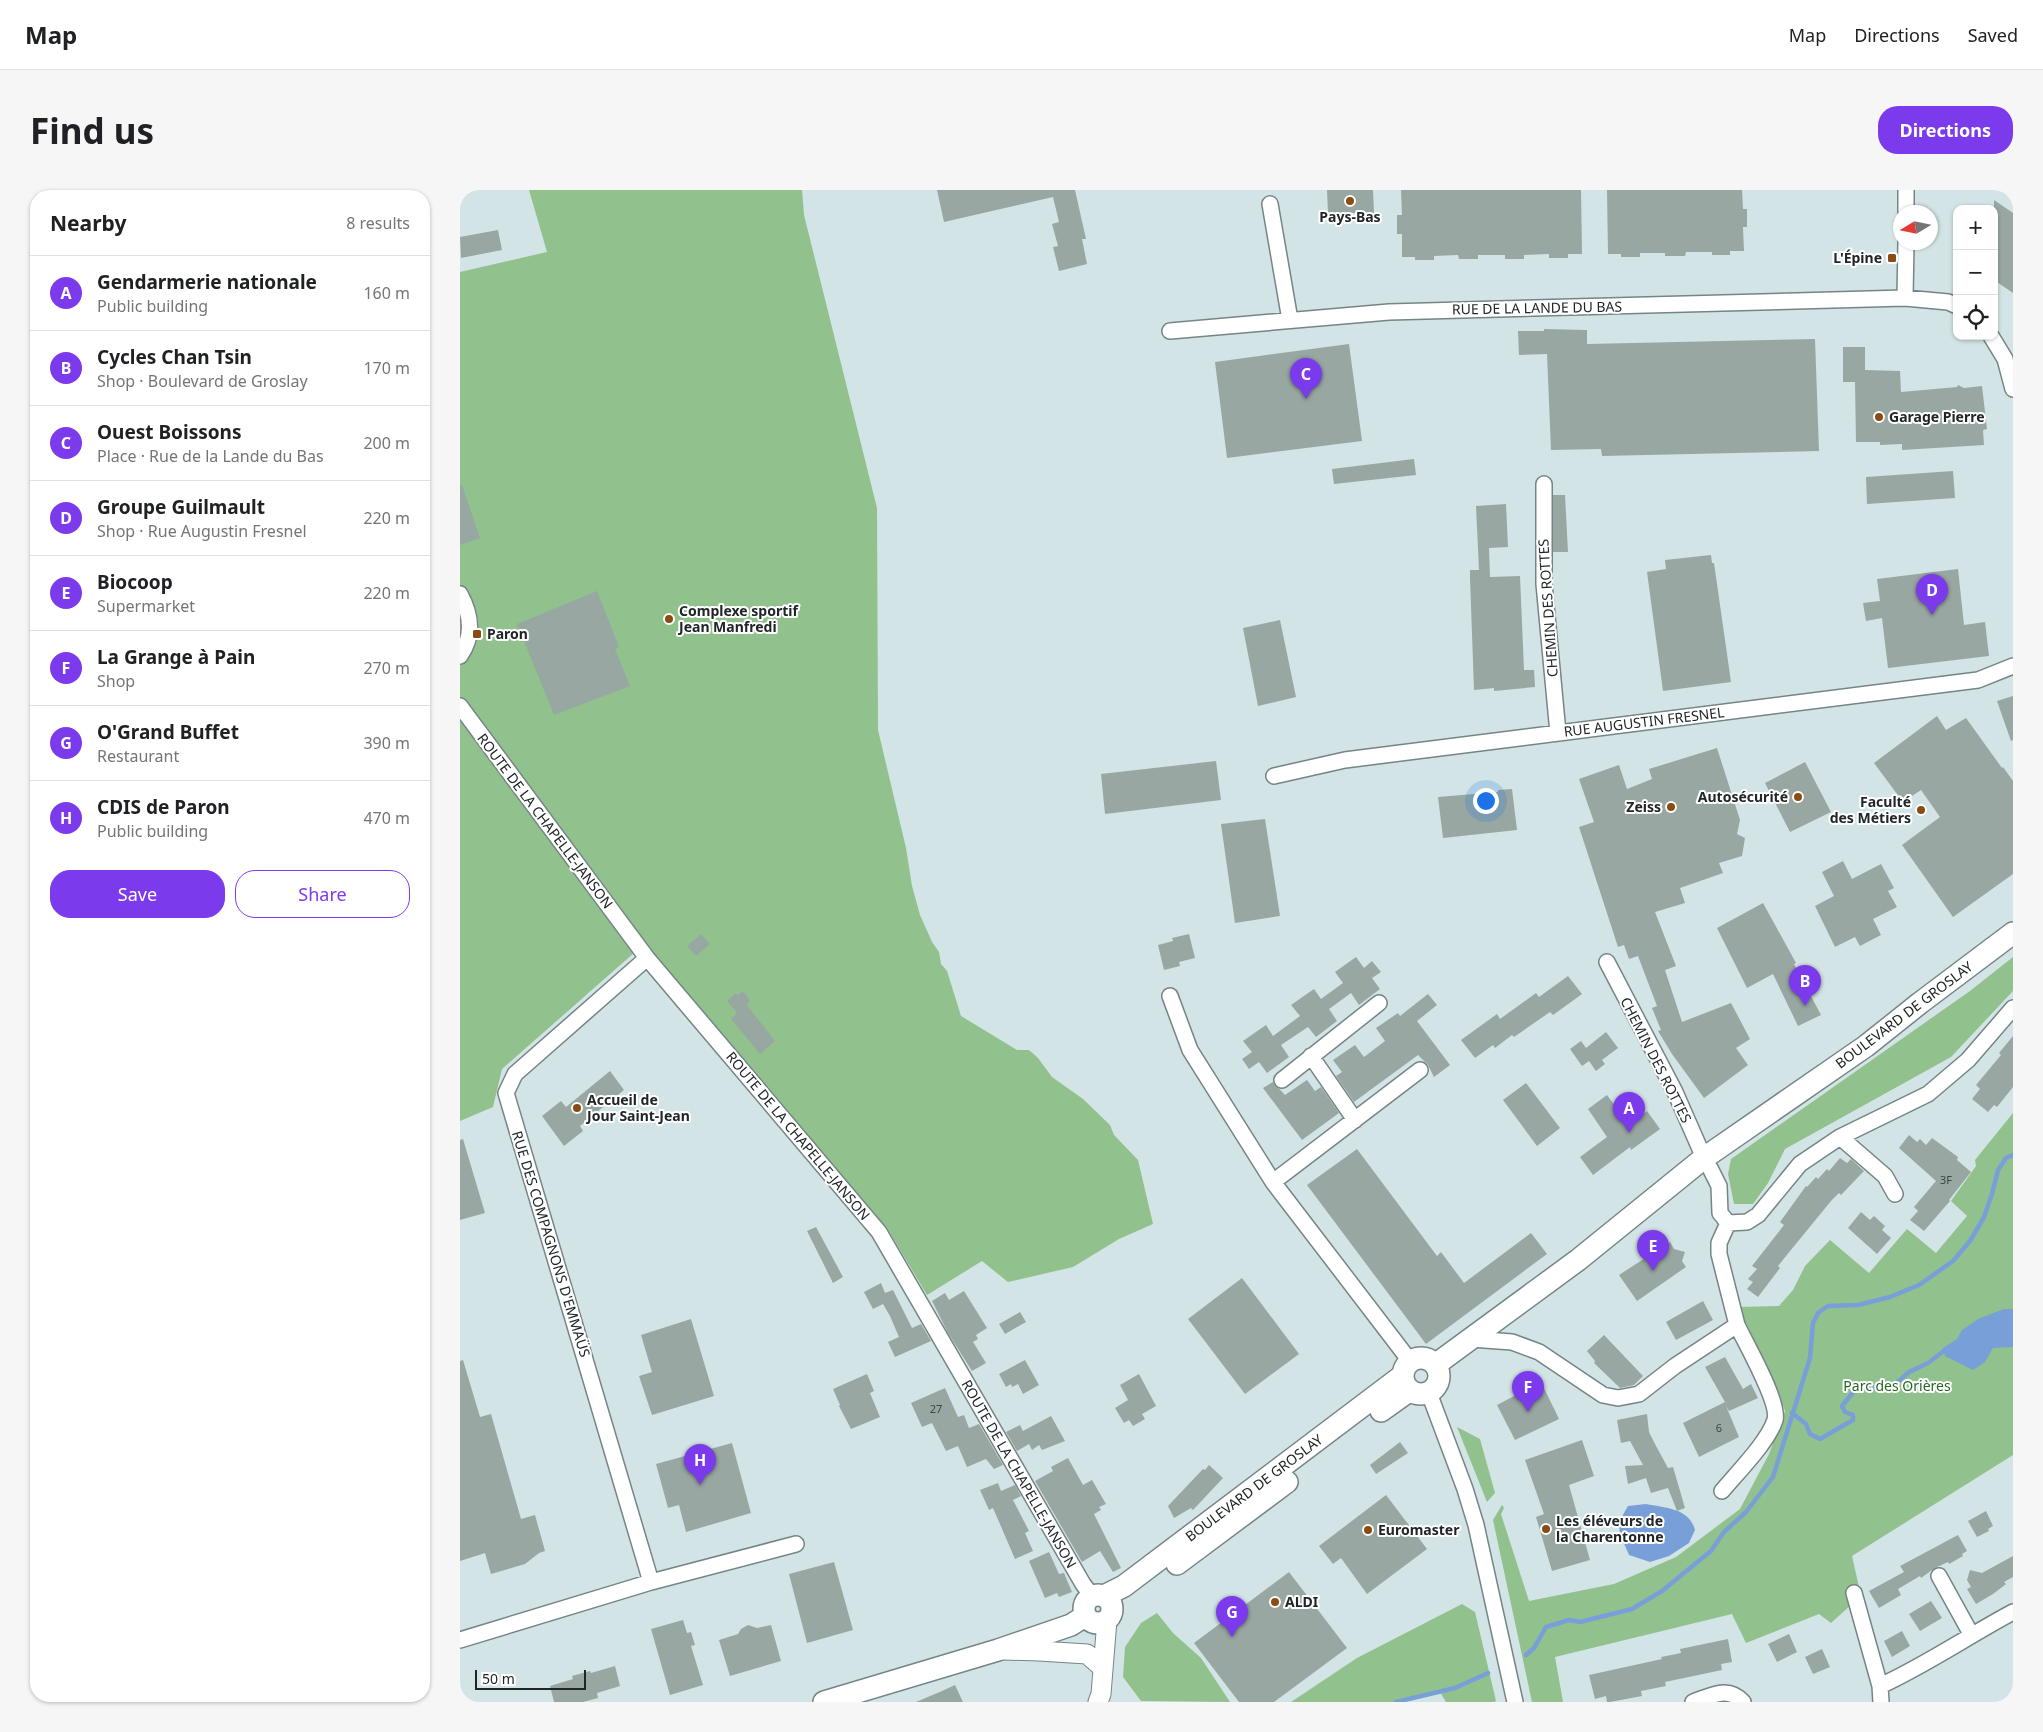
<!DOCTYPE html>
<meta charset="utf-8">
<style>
body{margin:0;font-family:"Noto Sans",sans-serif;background:#f6f6f6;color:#202124}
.controls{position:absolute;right:15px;top:15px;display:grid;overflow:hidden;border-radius:10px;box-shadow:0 1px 4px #0004}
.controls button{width:45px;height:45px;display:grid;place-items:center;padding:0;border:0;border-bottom:1px solid #e0e0e0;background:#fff;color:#202124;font:25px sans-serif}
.compass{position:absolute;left:1433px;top:15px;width:45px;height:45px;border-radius:50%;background:#fff;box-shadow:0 1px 4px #0004;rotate:260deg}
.scale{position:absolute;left:15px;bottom:12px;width:111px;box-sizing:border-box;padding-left:5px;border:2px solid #202627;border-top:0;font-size:14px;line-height:18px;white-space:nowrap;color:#202627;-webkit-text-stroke:4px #fff;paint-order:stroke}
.you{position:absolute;left:1025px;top:610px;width:18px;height:18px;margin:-12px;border:4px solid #fff;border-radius:50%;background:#1a73e8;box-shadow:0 0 0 8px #1a73e833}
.badge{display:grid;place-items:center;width:32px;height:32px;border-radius:50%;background:#7c3aed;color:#fff;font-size:16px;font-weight:700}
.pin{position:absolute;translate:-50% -41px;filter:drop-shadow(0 1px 2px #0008)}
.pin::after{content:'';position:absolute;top:26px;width:18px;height:15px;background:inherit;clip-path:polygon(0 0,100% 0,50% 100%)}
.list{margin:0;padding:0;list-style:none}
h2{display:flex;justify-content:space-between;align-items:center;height:65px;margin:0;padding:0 20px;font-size:21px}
h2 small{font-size:16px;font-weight:400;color:#757577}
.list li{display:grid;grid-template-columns:32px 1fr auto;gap:15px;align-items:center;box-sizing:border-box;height:75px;padding:0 20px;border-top:1px solid #e0e0e0}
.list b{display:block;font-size:19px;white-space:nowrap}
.list p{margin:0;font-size:16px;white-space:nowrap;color:#757577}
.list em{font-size:16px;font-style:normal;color:#757577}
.actions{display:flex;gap:10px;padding:15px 20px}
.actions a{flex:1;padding:11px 0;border:1px solid #7c3aed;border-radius:20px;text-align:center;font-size:18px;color:#7c3aed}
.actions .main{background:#7c3aed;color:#fff}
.icon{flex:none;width:28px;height:28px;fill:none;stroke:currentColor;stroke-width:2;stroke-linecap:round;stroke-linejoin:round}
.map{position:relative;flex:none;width:1553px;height:1512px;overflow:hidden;border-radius:20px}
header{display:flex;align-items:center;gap:30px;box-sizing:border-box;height:70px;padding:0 25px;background:#fff;border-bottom:1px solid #e0e0e0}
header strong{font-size:24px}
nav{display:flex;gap:28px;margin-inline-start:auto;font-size:18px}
.intro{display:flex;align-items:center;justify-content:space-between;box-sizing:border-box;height:120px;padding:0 30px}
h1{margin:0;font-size:35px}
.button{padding:12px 22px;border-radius:20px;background:#7c3aed;color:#fff;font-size:18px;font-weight:700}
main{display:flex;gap:30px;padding:0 30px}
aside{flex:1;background:#fff;border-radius:20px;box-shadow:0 1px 4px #0004}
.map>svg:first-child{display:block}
.green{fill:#91c18d}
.water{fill:#799fd9}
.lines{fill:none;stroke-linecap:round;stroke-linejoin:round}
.stream{stroke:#799fd9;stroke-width:4.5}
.building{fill:#98a7a2}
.minor-casing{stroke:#758586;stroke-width:18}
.tertiary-casing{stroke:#758586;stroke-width:21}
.secondary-casing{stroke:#758586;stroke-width:24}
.minor{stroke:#fff;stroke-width:15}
.tertiary{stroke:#fff;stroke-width:19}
.secondary{stroke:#fff;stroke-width:21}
.poi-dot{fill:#8b4b14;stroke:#fff;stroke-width:2}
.labels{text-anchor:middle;stroke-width:4;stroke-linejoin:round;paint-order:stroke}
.number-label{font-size:11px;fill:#3e4646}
.poi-label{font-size:14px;font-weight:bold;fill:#202627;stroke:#fff;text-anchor:start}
.street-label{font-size:14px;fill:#202627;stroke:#fff}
.park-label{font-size:14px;fill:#236921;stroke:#fff}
</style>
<header>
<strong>Map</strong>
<nav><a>Map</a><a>Directions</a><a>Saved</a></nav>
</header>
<div class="intro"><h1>Find us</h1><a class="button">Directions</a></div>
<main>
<aside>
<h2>Nearby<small>8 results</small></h2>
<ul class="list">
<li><span class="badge">A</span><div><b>Gendarmerie nationale</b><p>Public building</p></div><em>160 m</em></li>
<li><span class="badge">B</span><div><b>Cycles Chan Tsin</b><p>Shop · Boulevard de Groslay</p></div><em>170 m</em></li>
<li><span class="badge">C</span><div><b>Ouest Boissons</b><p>Place · Rue de la Lande du Bas</p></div><em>200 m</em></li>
<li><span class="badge">D</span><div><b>Groupe Guilmault</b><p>Shop · Rue Augustin Fresnel</p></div><em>220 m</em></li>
<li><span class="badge">E</span><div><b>Biocoop</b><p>Supermarket</p></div><em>220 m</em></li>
<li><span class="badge">F</span><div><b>La Grange à Pain</b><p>Shop</p></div><em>270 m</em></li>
<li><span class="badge">G</span><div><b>O'Grand Buffet</b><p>Restaurant</p></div><em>390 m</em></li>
<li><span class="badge">H</span><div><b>CDIS de Paron</b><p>Public building</p></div><em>470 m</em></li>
</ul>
<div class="actions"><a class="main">Save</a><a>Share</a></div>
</aside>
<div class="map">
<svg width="1553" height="1512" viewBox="0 0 1553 1512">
<rect width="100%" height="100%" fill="#d2e4e5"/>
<path class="green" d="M69,0H342L344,25L417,318L418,540L446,658L452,696L460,725L472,752L479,762L481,774L487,781L501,826L557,860H569L578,868L592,887L623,909L650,935L654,945L678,970L693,1034L659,1049L613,1077L548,1092L522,1071L467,1105L427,1038L270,860L183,755L42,879L33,917L0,931V82L87,62Z
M1553,767V801L1491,867L1325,959L1308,993L1293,1014H1274L1268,984L1271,969L1510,801Z
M1553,923V1265L1392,1366L1401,1406L1371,1433L1359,1424L1286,1453L1272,1424L1095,1467L1103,1512H1072L1033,1330L1042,1315L1044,1318L1041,1324L1069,1411L1154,1394L1216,1367L1280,1319L1309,1264L1325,1221L1310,1183L1278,1117L1319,1116L1333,1100L1345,1076L1370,1050L1409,1083L1447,1039L1476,1063L1507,1026L1491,1011L1516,976L1515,970Z
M997,1237L1020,1249L1035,1303L1027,1312Z
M1002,1414L1015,1422L1036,1511L1034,1512H986L980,1502L936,1512H831L897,1468Z
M697,1423L713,1443L741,1468L770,1512L681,1511L663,1487L665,1457L681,1433Z"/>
<path class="water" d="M1544,1119H1553V1157L1533,1158L1525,1172L1513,1180L1485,1166L1483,1158L1497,1149L1502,1140L1518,1129Z
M1186,1314C1206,1318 1229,1318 1235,1340L1229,1353L1209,1366L1190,1372L1169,1365C1159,1341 1154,1339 1168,1316Z"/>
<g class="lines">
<path class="stream" d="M1332,1223L1346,1234L1350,1244L1360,1249L1393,1230V1225L1385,1222L1382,1216L1395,1200L1434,1195L1449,1182L1468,1173L1485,1160L1488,1161
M1066,1465L1074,1458L1086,1437L1109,1430L1120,1432L1172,1419L1202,1401L1251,1361L1264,1342L1286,1322L1313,1287L1350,1168L1353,1133L1358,1123L1368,1116L1398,1115L1430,1107L1459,1095L1493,1071L1510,1051L1524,1027L1532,1004L1538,980L1546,968L1553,965
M936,1512L995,1498L1028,1483"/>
</g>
<path class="building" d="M477,0H615L626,49H622L627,74L599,81L593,57L598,56L592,34L599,32L593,7L484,32Z
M867,0H913L914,23H868Z
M941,0H1121L1122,64H1108V68H1089V64L1064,65V69H1045V65H1018V69H999L998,65L974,66V70H955V67H942V44H937V25H942Z
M1147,0H1282L1283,19H1287V37H1283L1284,61H1270V65H1252V62H1226L1225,66H1205V63H1180V67H1161V64H1148Z
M1534,10L1553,23V103L1534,90Z
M38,40L42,60L1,68L0,47Z
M1084,139L1127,140V154L1355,149L1359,261L1142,266L1141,259L1091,260L1087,164L1059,165L1058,141H1084Z
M889,154L902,251L767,268L755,172Z
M1383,157H1405V180L1440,181L1441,202L1497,197L1498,195L1504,198L1522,196L1527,239L1523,240L1524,255L1442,260V254L1420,255V252H1396L1395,192H1383Z
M954,269L956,285L874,294L872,279Z
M1493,281L1495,308L1407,314L1406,287Z
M0,295H2L20,348L0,355Z
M1093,305H1105L1108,362H1093Z
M1046,314L1048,357L1029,358L1030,387L1060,386L1064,480H1074L1075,497L1034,501V498L1014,500L1010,388V380H1019L1016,316Z
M1251,365L1252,373H1254L1271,492L1203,501L1187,382L1206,379L1205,370Z
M1498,379L1504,435L1525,432L1529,466L1428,478L1422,428L1406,431L1403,413L1420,411L1417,389Z
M137,401L159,457L155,459L170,496L94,525L57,434Z
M820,430L836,507L798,516L783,438Z
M1553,506V550L1551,551L1537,511Z
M1477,526L1486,540L1506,528L1542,578L1543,577L1553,591V684L1493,727L1442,655L1480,627L1461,600L1443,612L1414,573Z
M1257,558L1280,630L1277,644L1285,648L1282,666L1259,673L1263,683L1220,698L1225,713L1195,722L1216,776L1205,780L1222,832L1271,813L1290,849L1276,858L1288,875L1244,908L1212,864L1198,841L1201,840L1192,818L1197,816L1178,766L1169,769L1164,755L1158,757L1119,637L1134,632L1119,589L1159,575L1167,599L1192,589L1189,579Z
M756,571L761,610L645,624L641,584Z
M1345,572L1371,622L1330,642L1305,593Z
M1052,599L1057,640L983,648L978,607L1038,602V600Z
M805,629L820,726L775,733L761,634Z
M1383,671L1392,689L1421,674L1434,698L1428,701L1437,717L1413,729L1421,745L1400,756L1395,747L1375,757L1355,716L1374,706L1362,682Z
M1303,713L1336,773L1334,774L1361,825L1338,836L1313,784L1287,798L1257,738Z
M241,744L250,754L236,766L227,756Z
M729,744L735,768L719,772L720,776L704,780L698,755L713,751L712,748Z
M896,767L904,778L912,771L921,782L912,788L920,799L899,815L891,803L869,819L877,831L856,847L848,837L821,855L829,867L807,883L799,872L789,879L782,869L792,862L783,851L806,835L813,846L840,826L831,815L854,799L861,809L883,793L875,782Z
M1108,786L1122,804L1093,825L1090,822L1054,847L1052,845L1035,858L1033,855L1015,868L1001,850L1037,824L1040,829L1076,803L1079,807Z
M283,801L290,810L287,815L315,851L300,864L271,829L277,823L267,811L276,803L278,805Z
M968,804L977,815L957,831L990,875L974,887L968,875L958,865L894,912L876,886L882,882L873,870L895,855L904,867L925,851L916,838L938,823L940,826Z
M1146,842L1158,858L1142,870L1145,874L1136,881L1129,871L1122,876L1110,859L1121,851L1126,858Z
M1553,846V897L1537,917L1534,915L1528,922L1512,909L1520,899L1516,895L1541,865L1539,863Z
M150,881L164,900L120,936L123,941L104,956L82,926L101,911L106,917Z
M847,890L855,901L861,897L879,923L842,950L803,898L813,892L825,905Z
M1066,893L1100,938L1077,956L1043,910Z
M1147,905L1169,935L1187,921L1200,939L1171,960L1170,957L1133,985L1120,967L1147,947L1128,919Z
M1449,945L1457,952L1460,949L1466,955L1472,948L1498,967L1497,970L1511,982L1489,1010L1490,1011L1464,1041L1450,1030L1458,1021L1454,1017L1476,991L1439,958Z
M3,949L25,1023L0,1030V950Z
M897,959L977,1066L981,1062L1004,1093L1071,1043L1087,1064L966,1154L847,995Z
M1380,968L1387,973L1391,969L1404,981L1381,1005L1379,1003L1371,1011L1326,1066L1318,1076L1320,1078L1298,1107L1287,1099L1293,1092L1288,1089L1297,1079L1292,1076L1324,1035L1320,1032L1346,996L1347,997L1356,987L1358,989L1367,979L1369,981Z
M1401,1022L1410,1030L1414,1026L1425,1036L1422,1040L1431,1048L1417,1064L1388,1038Z
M356,1037L383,1087L373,1093L347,1041Z
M1210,1052L1214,1059L1225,1062L1222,1071L1226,1077L1177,1111L1159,1085Z
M782,1088L839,1164L785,1204L728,1129Z
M421,1093L425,1103L433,1100L452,1138L461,1134L471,1151L435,1167L428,1152L439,1147L430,1126L423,1114L413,1119L404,1102Z
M504,1101L527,1138L516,1145L518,1149L513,1152L526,1173L512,1181L488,1143L472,1111L485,1103L489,1110Z
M1243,1111L1253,1130L1216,1150L1206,1132Z
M560,1122L566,1132L545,1144L539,1134Z
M231,1129L254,1206L192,1225L179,1186L192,1182L181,1145Z
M1144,1145L1183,1186L1174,1195L1160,1198L1134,1173L1135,1171L1127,1161Z
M1265,1167L1283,1199L1291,1194L1298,1208L1269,1221L1266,1216L1279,1247L1239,1267L1223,1233L1265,1212L1245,1177Z
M3,1170L20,1227L31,1224L61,1329L75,1325L85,1361L79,1363L65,1374L31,1384L25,1363L0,1371V1171Z
M565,1170L579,1195L563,1204L558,1194L552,1197L551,1194L546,1197L539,1184Z
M407,1184L414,1201L410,1203L420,1227L391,1239L379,1216L380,1215L373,1199Z
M679,1184L696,1216L682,1224L685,1229L673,1236L669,1230L664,1233L655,1218L668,1210L660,1195Z
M1081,1192L1099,1229L1055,1250L1037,1215Z
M485,1198L498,1227L504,1225L509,1238L519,1234L543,1275L534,1279L526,1269L507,1277L498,1256L486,1261L472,1233L462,1237L451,1213Z
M1187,1224L1189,1242L1195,1254L1208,1278L1213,1277L1225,1318L1217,1321L1208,1298L1191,1303L1186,1288L1168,1294L1165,1276L1183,1275L1170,1251L1161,1253L1157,1230Z
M591,1226L605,1251L582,1260L579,1255L572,1260L569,1254L557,1261L546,1242L560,1235L563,1241Z
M1122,1250L1134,1286L1109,1295L1130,1370L1092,1381L1076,1327L1084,1324L1065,1270Z
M940,1252L948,1263L916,1284L910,1275Z
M272,1253L291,1323L226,1342L219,1315L208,1318L196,1274Z
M608,1268L623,1295L632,1290L646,1314L639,1317L641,1320L634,1324L661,1378L653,1382L640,1361L622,1372L575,1291L593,1281L591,1277Z
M749,1275L763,1288L733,1320L731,1318L714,1328L708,1316L743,1279L745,1280Z
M538,1293L541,1301L555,1295L561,1306L553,1310L569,1341L565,1343L573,1361L555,1369L533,1318L529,1320L520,1300Z
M926,1305L967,1359L907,1404L881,1368L873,1374L859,1356Z
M1526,1321L1533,1336L1528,1339L1529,1341L1517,1347L1508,1331Z
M1498,1345L1507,1361L1502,1364L1503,1366L1489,1374L1488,1372L1475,1378L1461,1388L1460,1386L1438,1399L1441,1405L1419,1418L1409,1401L1444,1382L1440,1376Z
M589,1362L599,1384L604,1383L612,1402L599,1407L597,1403L585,1408L569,1371Z
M1553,1366V1387L1544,1392L1546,1394L1533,1404L1516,1414L1507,1399L1511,1397L1507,1390L1510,1380L1522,1383Z
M374,1372L393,1440L347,1453L329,1384Z
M829,1382L887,1458L814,1512H779L734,1453Z
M1471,1411L1482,1428L1460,1441L1449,1424Z
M223,1430L227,1443L231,1442L235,1455L231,1456L243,1495L210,1505L191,1439Z
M288,1435L297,1438L311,1435L321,1471L270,1486L259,1450L278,1444L281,1439Z
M1442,1441L1450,1456L1432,1467L1424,1451Z
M1329,1444L1337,1462L1317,1472L1308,1454Z
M1268,1449L1272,1472L1261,1474L1262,1480L1205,1492L1206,1496L1181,1501L1182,1506L1150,1512H1147L1146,1506L1135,1509L1129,1485L1202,1469L1201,1467L1221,1463L1220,1459Z
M1362,1459L1370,1477L1353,1484L1345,1467Z
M155,1476L160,1496L137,1503L138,1508L123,1512H94L90,1496L113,1489L112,1486L130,1481L131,1483Z
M495,1495L503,1512H456L482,1501Z"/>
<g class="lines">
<defs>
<path id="minor" d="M810,14L830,130
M1446,22V0
M1446,52L1445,108L1488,112L1497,116
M710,141L929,122L1445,108
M1531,146L1545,169L1553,199
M1084,294V394L1098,543
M0,404C11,424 14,446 0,466
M0,516L187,768L419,1042L623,1394L632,1406
M814,586L885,570L1518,490L1553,476
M187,768L55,884L46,903L191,1392
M1147,772L1215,902L1244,968
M710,806L730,860L813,992L950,1171
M851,866L895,930
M822,890L919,813
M1380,947L1425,986L1435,1004
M1250,978L1259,996L1260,1023L1268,1033L1287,1032L1298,1025L1340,974L1380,947L1468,904L1508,870L1553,818
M813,992L960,880
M1011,1149L1052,1152L1079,1162L1143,1205L1158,1208L1179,1204L1215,1176L1277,1135L1259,1064V1053L1268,1033
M969,1203L1005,1299L1016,1335L1055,1512
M1262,1301C1277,1283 1308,1252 1315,1230C1320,1213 1286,1154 1277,1135
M1479,1386L1511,1444
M1394,1403L1420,1496L1421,1512
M0,1450L191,1392L336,1354
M1420,1496C1466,1475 1508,1446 1553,1422
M1233,1512C1251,1506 1268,1495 1283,1512"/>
<path id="tertiary" d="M544,1460L579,1461L627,1464L642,1477
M638,1512L641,1504L647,1430"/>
<path id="secondary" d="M943 1186a18 18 0 1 1 36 0a18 18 0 1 1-36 0Z
M975,1175L1118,1070L1244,968L1406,856L1460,813L1553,743
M921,1221L949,1201
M717,1374L827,1292
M624 1419a14 14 0 1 1 28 0a14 14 0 1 1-28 0Z
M644,1406L664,1396L942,1186
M364,1512L538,1460L611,1435L625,1426"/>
</defs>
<use href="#minor" class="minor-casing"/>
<use href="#tertiary" class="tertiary-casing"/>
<use href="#secondary" class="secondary-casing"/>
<use href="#minor" class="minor"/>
<use href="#tertiary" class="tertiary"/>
<use href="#secondary" class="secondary"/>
</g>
<g class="poi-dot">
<circle cx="890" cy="11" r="5"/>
<rect x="1427" y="63" width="10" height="10" rx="2.5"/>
<circle cx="1419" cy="227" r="5"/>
<circle cx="209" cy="429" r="5"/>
<rect x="12" y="439" width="10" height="10" rx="2.5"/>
<circle cx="1338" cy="607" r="5"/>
<circle cx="1211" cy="617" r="5"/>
<circle cx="1461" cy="620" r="5"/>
<circle cx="117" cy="918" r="5"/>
<circle cx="1086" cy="1339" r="5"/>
<circle cx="908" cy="1340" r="5"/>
<circle cx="815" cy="1412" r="5"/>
</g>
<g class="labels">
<g class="number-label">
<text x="1486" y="994">3F</text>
<text x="476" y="1223">27</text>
<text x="1259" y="1242">6</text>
</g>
<g class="poi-label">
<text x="890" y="32" text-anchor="middle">Pays-Bas</text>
<text x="1422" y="73" text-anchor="end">L'Épine</text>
<text x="1429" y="232">Garage Pierre</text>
<text x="219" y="426">Complexe sportif<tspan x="219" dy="16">Jean Manfredi</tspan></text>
<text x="27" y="449">Paron</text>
<text x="1328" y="612" text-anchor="end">Autosécurité</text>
<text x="1451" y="617" text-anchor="end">Faculté<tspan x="1451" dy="16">des Métiers</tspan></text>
<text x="1201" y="622" text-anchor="end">Zeiss</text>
<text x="127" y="915">Accueil de<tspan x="127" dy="16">Jour Saint-Jean</tspan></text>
<text x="1096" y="1336">Les éléveurs de<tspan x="1096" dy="16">la Charentonne</tspan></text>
<text x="918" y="1345">Euromaster</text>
<text x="825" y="1417">ALDI</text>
</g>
<g class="street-label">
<text transform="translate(1077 118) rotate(-1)" y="5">RUE DE LA LANDE DU BAS</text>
<text transform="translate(1088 418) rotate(-94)" y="5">CHEMIN DES ROTTES</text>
<text transform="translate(1184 532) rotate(-7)" y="5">RUE AUGUSTIN FRESNEL</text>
<text transform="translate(85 631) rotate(53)" y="5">ROUTE DE LA CHAPELLE-JANSON</text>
<text transform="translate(1444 825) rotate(-37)" y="5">BOULEVARD DE GROSLAY</text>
<text transform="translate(1196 870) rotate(63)" y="5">CHEMIN DES ROTTES</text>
<text transform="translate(338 946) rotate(50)" y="5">ROUTE DE LA CHAPELLE-JANSON</text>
<text transform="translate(91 1054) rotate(73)" y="5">RUE DES COMPAGNONS D'EMMAÜS</text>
<text transform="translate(559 1284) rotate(60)" y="5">ROUTE DE LA CHAPELLE-JANSON</text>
<text transform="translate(794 1298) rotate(-37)" y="5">BOULEVARD DE GROSLAY</text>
</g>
<g class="park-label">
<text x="1437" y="1201">Parc des Orières</text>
</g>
</g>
</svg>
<div class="controls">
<button>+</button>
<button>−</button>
<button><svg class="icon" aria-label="locate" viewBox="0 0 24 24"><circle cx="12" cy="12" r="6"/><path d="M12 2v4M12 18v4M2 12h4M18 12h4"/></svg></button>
</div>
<svg class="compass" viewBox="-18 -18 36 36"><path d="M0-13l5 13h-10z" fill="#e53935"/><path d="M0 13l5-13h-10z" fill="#757577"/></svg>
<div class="scale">50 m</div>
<div class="you"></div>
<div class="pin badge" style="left:1169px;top:943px">A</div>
<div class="pin badge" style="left:1345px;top:816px">B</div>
<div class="pin badge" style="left:846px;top:209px">C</div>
<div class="pin badge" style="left:1472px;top:425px">D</div>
<div class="pin badge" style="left:1193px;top:1081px">E</div>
<div class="pin badge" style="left:1068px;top:1222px">F</div>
<div class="pin badge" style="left:772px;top:1447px">G</div>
<div class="pin badge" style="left:240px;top:1295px">H</div>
</div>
</main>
